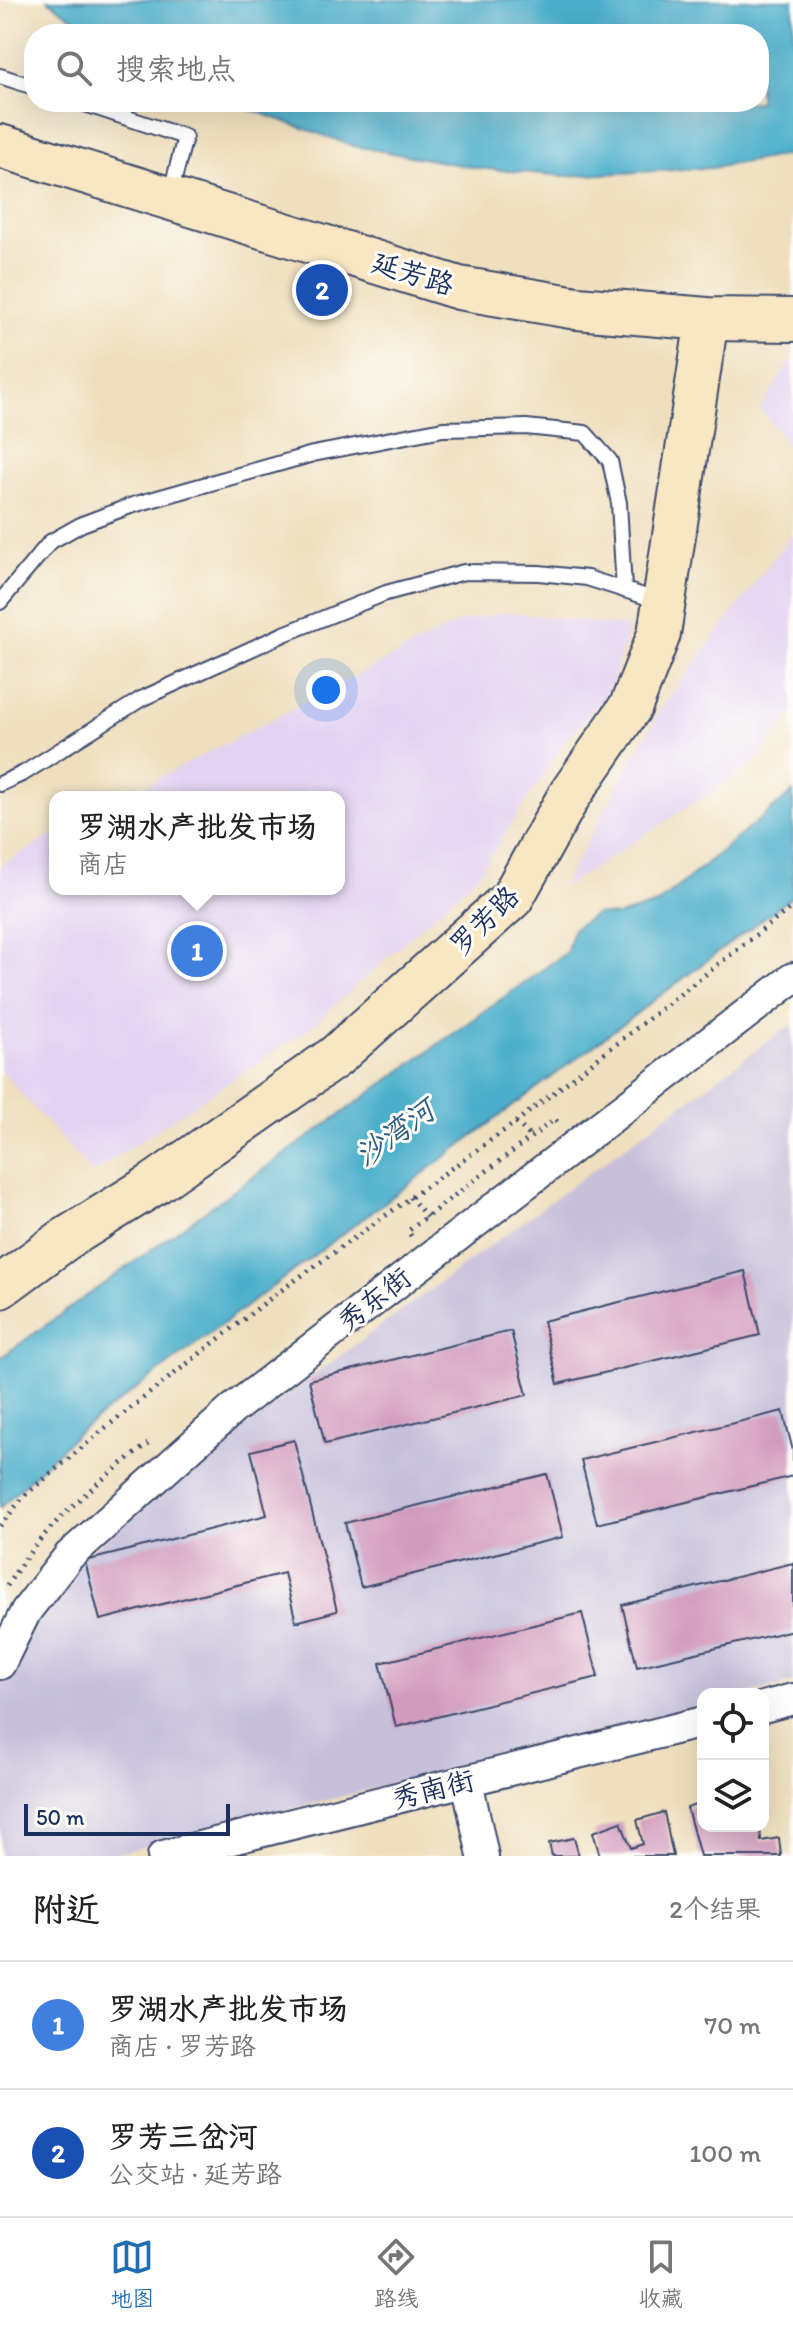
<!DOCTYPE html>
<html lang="zh">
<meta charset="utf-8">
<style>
body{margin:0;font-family:Itim,"LXGW WenKai TC",sans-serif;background:#f6f6f6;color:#222}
.controls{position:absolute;right:24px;bottom:24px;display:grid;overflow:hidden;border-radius:16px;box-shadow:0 8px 32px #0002}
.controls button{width:72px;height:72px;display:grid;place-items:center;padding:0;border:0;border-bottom:2px solid #e0e0e0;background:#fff;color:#222;font:40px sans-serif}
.scale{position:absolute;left:24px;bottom:20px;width:206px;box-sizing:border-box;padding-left:8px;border:4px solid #1b2f5e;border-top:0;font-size:22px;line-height:28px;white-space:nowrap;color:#1b2f5e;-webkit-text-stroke:6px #fdfcf7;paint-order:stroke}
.you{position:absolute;left:326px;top:690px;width:28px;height:28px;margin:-20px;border:6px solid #fff;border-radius:50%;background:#1a73e8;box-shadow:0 0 0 12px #1a73e833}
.badge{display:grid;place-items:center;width:52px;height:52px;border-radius:50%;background:#1f6fb2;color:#fff;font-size:26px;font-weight:700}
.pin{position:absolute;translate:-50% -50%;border:4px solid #fff;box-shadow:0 2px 8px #0006}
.popup{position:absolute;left:49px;top:791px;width:296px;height:104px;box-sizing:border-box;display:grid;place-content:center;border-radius:16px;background:#fff;filter:drop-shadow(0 2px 6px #0005);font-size:26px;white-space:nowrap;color:#767676}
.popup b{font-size:30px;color:#222}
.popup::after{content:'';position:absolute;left:50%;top:100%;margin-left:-16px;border:16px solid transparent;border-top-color:#fff}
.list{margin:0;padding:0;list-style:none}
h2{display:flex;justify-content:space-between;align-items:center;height:104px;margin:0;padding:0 32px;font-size:34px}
h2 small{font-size:26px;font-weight:400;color:#767676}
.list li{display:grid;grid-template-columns:52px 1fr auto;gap:24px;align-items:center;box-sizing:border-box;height:128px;padding:0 32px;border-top:2px solid #e0e0e0}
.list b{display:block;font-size:30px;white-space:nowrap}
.list p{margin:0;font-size:26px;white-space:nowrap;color:#767676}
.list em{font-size:26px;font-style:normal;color:#767676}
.icon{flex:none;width:44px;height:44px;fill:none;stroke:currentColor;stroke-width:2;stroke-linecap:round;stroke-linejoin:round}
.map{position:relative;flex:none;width:793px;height:1856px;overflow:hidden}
.search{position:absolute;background:#fff;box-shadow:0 8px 32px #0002;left:24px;right:24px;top:24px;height:88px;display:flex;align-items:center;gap:20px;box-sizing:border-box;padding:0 28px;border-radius:32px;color:#767676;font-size:30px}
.sheet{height:360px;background:#fff}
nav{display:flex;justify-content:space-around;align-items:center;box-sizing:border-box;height:112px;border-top:2px solid #e0e0e0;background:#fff;font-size:22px;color:#767676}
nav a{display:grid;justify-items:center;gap:4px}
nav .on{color:#1f6fb2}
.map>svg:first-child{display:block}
.built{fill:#e3d3f2}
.industrial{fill:#c6c0da}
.water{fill:#4cafcb;stroke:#346f94;stroke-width:2}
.building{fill:#d29bbd}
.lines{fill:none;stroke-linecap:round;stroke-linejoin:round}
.service-casing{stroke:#3b496c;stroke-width:18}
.minor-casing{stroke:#3b496c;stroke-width:34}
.secondary-casing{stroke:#3b496c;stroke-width:46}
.path{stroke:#3b496c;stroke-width:5;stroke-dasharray:2 6;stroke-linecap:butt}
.service{stroke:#fff;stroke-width:14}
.minor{stroke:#fff;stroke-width:30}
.secondary{stroke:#f9e7c3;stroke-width:42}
.labels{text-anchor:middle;stroke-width:6;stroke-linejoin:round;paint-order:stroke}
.street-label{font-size:28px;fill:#1b2f5e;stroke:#fdfcf7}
.water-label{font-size:30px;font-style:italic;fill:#2c5c84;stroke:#fdfcf7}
</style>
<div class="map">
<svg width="793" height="1856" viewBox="0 0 793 1856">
<rect width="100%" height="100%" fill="#fdfcf7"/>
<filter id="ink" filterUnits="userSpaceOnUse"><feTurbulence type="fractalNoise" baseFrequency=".0125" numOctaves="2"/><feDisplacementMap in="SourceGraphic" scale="16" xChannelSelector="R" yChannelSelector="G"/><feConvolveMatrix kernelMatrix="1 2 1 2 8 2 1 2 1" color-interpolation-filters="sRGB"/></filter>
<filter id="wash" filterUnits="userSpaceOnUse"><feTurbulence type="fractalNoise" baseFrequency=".006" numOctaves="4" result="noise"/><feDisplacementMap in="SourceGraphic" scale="32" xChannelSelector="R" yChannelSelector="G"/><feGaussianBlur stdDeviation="1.8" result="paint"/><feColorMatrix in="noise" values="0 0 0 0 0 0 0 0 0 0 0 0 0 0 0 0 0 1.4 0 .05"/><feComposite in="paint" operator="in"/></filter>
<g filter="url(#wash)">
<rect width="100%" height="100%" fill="#efdfbe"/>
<path class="built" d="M790,361H793V452L760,409Z
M793,533V713L750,767L561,889L661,708Z
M506,612L629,627L609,693L567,739L478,875L311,1027L92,1173L0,1070V866L55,833V889H339V797H123L459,622Z"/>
<path class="industrial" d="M793,1023V1683L748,1694H703V1705L108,1856H0V1683L36,1611L76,1562L260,1415Z"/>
<path class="water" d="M48,0H793V154L711,168L565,176L477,168L354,146L229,102H759V34H94Z
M793,792V896L76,1434L0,1508V1358L567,952L573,929L596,914L618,916L657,904Z"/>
<g id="blocks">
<path class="building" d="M745,1271L760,1335L558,1384L543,1321Z
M511,1331L527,1395L325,1444L309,1380Z
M783,1411L793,1451V1476L597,1524L581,1460Z
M294,1440L337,1611L296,1622L284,1573L100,1620L85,1561L267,1515L251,1451Z
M547,1474L563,1537L361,1587L345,1523Z
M793,1563V1630L637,1667L622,1605Z
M582,1613L598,1677L396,1727L380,1663Z
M703,1802V1826H760L761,1841L779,1838L781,1856H700L687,1808Z
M664,1812L673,1856H600L593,1832L621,1822L631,1848L643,1844L637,1820Z
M574,1838L579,1856H552L549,1843Z"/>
</g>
</g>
<g filter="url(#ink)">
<use href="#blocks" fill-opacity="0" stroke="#3b496c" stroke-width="2"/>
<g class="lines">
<defs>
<path id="service" d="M0,76L34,87
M79,102L185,137L170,195
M0,602L50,542L82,524L133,505L313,454L443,429L526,427L585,433L610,461L619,503L624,590
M0,784L24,773L141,699L284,634L386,593L464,572L539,573L587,578L659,601"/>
<path id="minor" d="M0,1664L26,1611L69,1556L233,1409L793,978
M763,1707L793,1699
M467,1781L483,1856
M163,1856L703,1722"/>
<path id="secondary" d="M0,146L459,288L577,308L707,319L793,320
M0,1287L64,1240L154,1184L335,1057L512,898L569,796L631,706L659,634L707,319"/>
</defs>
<use href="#service" class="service-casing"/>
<use href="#minor" class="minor-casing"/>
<use href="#secondary" class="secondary-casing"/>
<path class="path" d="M516,1122L531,1137
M410,1197L427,1217
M411,1236L408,1231L555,1119L559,1124
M0,1526L24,1496L109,1425L276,1294L516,1122L793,906
M7,1586C42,1527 94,1484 148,1444"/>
<use href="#service" class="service"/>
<use href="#minor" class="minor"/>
<use href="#secondary" class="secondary"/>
</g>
</g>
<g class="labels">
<g class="street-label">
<text transform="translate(413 273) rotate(17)" y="10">延芳路</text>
<text transform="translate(484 920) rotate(-45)" y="10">罗芳路</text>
<text transform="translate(374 1299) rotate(-38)" y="10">秀东街</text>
<text transform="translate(433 1789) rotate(-14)" y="10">秀南街</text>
</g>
<g class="water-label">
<text transform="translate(395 1133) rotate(-36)" y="10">沙湾河</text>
</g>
</g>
</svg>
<div class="controls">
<button><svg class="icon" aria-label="locate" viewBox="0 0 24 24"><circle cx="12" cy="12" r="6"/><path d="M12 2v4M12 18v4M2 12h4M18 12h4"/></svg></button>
<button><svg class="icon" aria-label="layers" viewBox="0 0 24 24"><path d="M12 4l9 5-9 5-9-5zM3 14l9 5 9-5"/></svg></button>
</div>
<div class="scale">50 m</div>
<div class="you"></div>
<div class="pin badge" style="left:197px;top:951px;background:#3f7fe0">1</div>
<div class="popup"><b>罗湖水产批发市场</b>商店</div>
<div class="pin badge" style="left:322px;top:290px;background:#1a4fb4">2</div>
<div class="search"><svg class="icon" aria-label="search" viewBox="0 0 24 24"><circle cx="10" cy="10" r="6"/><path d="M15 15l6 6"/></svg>搜索地点</div>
</div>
<section class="sheet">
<h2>附近<small>2个结果</small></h2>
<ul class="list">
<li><span class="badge" style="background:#3f7fe0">1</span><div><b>罗湖水产批发市场</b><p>商店 · 罗芳路</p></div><em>70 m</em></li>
<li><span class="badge" style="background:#1a4fb4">2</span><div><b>罗芳三岔河</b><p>公交站 · 延芳路</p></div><em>100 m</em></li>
</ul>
</section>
<nav>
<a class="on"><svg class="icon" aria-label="map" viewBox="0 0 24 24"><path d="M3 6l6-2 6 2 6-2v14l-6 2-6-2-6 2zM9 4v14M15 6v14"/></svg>地图</a>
<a><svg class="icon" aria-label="directions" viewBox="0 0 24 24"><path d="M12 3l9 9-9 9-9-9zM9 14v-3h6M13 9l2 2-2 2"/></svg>路线</a>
<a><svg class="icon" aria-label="saved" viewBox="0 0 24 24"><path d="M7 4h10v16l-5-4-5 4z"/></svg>收藏</a>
</nav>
